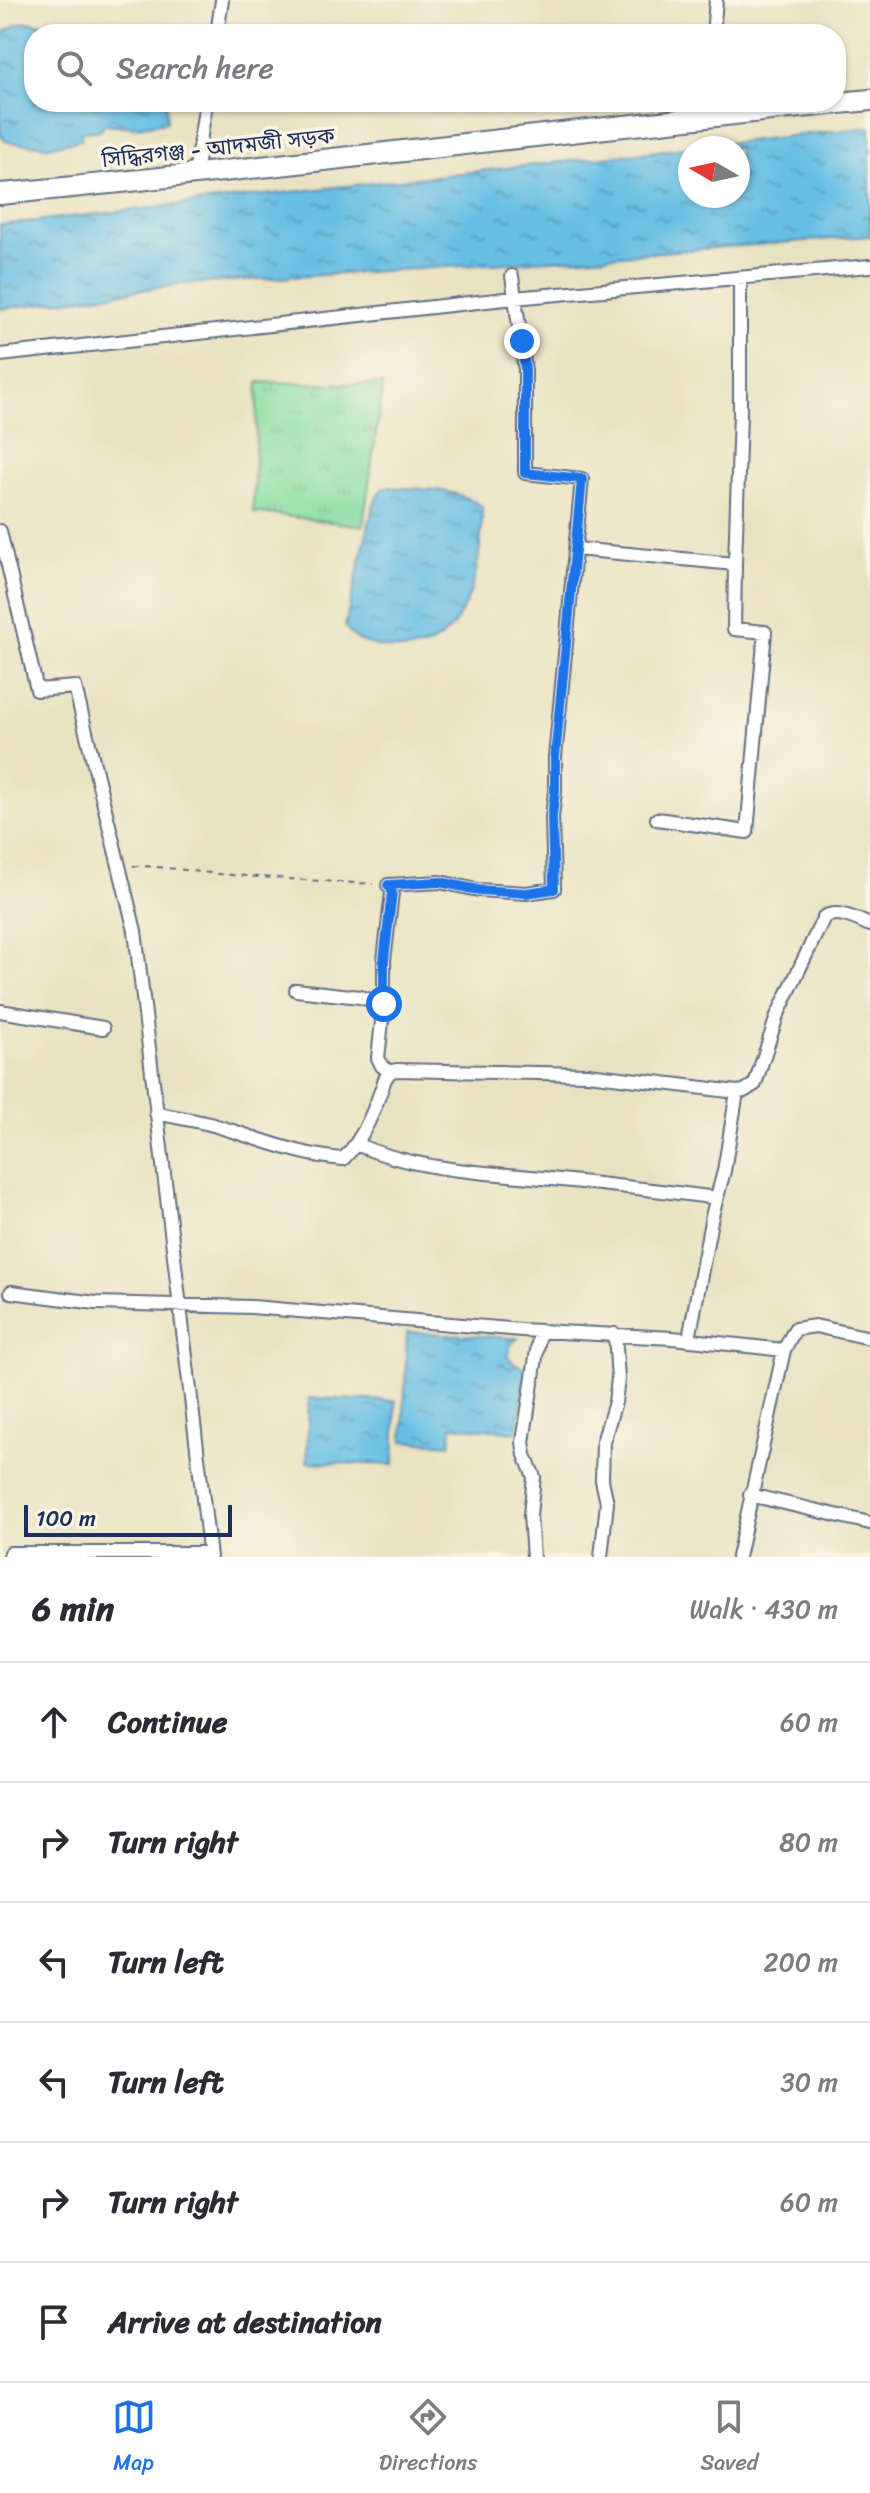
<!DOCTYPE html>
<meta charset="utf-8">
<style>
body{margin:0;font-family:Sriracha,"Noto Sans Bengali",sans-serif;background:#f7f7f7;color:#2b2b33}
.compass{position:absolute;left:678px;top:136px;width:72px;height:72px;border-radius:50%;background:#fff;box-shadow:0 2px 6px #0004;rotate:279deg}
.scale{position:absolute;left:24px;bottom:20px;width:208px;box-sizing:border-box;padding-left:8px;border:4px solid #1b2f5e;border-top:0;font-size:22px;line-height:28px;white-space:nowrap;color:#1b2f5e;-webkit-text-stroke:6px #fcf5e5;paint-order:stroke}
.stop{position:absolute;width:24px;height:24px;margin:-18px;border:6px solid #1a73e8;border-radius:50%;background:#fff}
.stop.end{background:#1a73e8;border-color:#fff;box-shadow:0 2px 8px #0008}
.list{margin:0;padding:0;list-style:none}
h2{display:flex;justify-content:space-between;align-items:center;height:104px;margin:0;padding:0 32px;font-size:34px}
h2 small{font-size:26px;font-weight:400;color:#7c7c81}
.list li{display:grid;grid-template-columns:52px 1fr auto;gap:24px;align-items:center;box-sizing:border-box;height:120px;padding:0 32px;border-top:2px solid #e1e1e2}
.list b{display:block;font-size:30px;white-space:nowrap}
.list em{font-size:26px;font-style:normal;color:#7c7c81}
.icon{flex:none;width:44px;height:44px;fill:none;stroke:currentColor;stroke-width:2;stroke-linecap:round;stroke-linejoin:round}
.map{position:relative;flex:none;width:870px;height:1557px;overflow:hidden}
.search{position:absolute;background:#fff;box-shadow:0 2px 6px #0004;left:24px;right:24px;top:24px;height:88px;display:flex;align-items:center;gap:20px;box-sizing:border-box;padding:0 28px;border-radius:32px;color:#7c7c81;font-size:30px}
.sheet{height:824px;background:#fff}
nav{display:flex;justify-content:space-around;align-items:center;box-sizing:border-box;height:112px;border-top:2px solid #e1e1e2;background:#fff;font-size:22px;color:#7c7c81}
nav a{display:grid;justify-items:center;gap:4px}
nav .on{color:#1a73e8}
.map>svg:first-child{display:block}
.grass{fill:url(#grass-tufts);stroke:#518680;stroke-width:2}
.water{fill:url(#water-ripples);stroke:#4177a1;stroke-width:2;fill-rule:evenodd}
.lines{fill:none;stroke-linecap:round;stroke-linejoin:round}
.street-casing{stroke:#636e81;stroke-width:16}
.primary-casing{stroke:#636e81;stroke-width:24}
.path{stroke:#636e81;stroke-width:2;stroke-dasharray:6 6;stroke-linecap:butt}
.street{stroke:#fff;stroke-width:12}
.primary{stroke:#fff;stroke-width:20}
.route{stroke:#1a73e8;stroke-width:10}
.labels{text-anchor:middle;stroke-width:7;stroke-linejoin:round;paint-order:stroke}
.street-label{font-size:22px;fill:#1b2f5e;stroke:#fcf5e5}
</style>
<div class="map">
<svg width="870" height="1557" viewBox="0 0 870 1557">
<defs>
<pattern id="grass-tufts" width="24" height="20" patternUnits="userSpaceOnUse" patternTransform="scale(2)"><rect width="24" height="20" fill="#87dea2"/><path d="M3 7l-1-3M5 7V3M7 7l1-3M15 17l-1-3M17 17v-4M19 17l1-3" fill="none" stroke="#74bf8e"/></pattern>
<pattern id="water-ripples" width="26" height="14" patternUnits="userSpaceOnUse" patternTransform="scale(2)"><rect width="26" height="14" fill="#67bfe4"/><path d="M2 4q2-2 4 0t4 0M15 11q2-2 4 0t4 0" fill="none" stroke="#549cbc"/></pattern>
</defs>
<rect width="100%" height="100%" fill="#fcf5e5"/>
<filter id="ink" filterUnits="userSpaceOnUse"><feTurbulence type="fractalNoise" baseFrequency=".0125" numOctaves="2"/><feDisplacementMap in="SourceGraphic" scale="16" xChannelSelector="R" yChannelSelector="G"/><feConvolveMatrix kernelMatrix="1 2 1 2 8 2 1 2 1" color-interpolation-filters="sRGB"/></filter>
<filter id="wash" filterUnits="userSpaceOnUse"><feTurbulence type="fractalNoise" baseFrequency=".006" numOctaves="4" result="noise"/><feDisplacementMap in="SourceGraphic" scale="32" xChannelSelector="R" yChannelSelector="G"/><feGaussianBlur stdDeviation="1.8" result="paint"/><feColorMatrix in="noise" values="0 0 0 0 0 0 0 0 0 0 0 0 0 0 0 0 0 1.4 0 .05"/><feComposite in="paint" operator="in"/></filter>
<g filter="url(#wash)">
<rect width="100%" height="100%" fill="#e9e2c1"/>
<path class="grass" d="M258,382L383,385L363,526L253,512Z"/>
<path class="water" d="M27,22L67,27L68,34H34V102H166L167,122L136,127L105,124L101,130L80,133L82,140L49,146L7,142L0,134V35L16,25Z
M870,127V236L595,257L185,284L0,309V225ZM690,148H738V196H690Z
M384,487C424,490 446,485 482,506C483,564 468,664 387,648C369,644 355,643 345,626L372,511L378,494Z
M407,1332L518,1338L511,1344L508,1357L513,1363L526,1368L517,1432L452,1426L450,1444L403,1441Z
M309,1398L396,1401L394,1465L307,1462Z"/>
</g>
<g filter="url(#ink)">
<g class="lines">
<defs>
<path id="street" d="M217,34L222,0
M713,34L716,0
M195,175L206,102
M0,355L514,298L870,266
M0,531L37,690L75,687L135,931L210,1557
M576,549L735,564L740,414V279
M657,819L747,832L765,632L734,629L735,564
M388,885L440,882L478,890L526,893L554,889L552,817L555,791V757L582,479L525,473V370L512,276
M296,990L360,997L384,1004L378,1058L382,1066L390,1072
M384,1004V960L392,893L390,885
M0,1011L103,1028
M156,1113C178,1118 202,1121 223,1128C262,1140 302,1156 343,1159C364,1139 376,1106 385,1079L390,1072L396,1070L588,1074L737,1092
M356,1144C414,1170 479,1172 542,1178C600,1184 659,1190 717,1198
M11,1292L96,1303L252,1307L522,1330L672,1338L784,1350
M689,1339L712,1216L724,1171L737,1092L744,1091L755,1084L777,1016L824,917C838,909 856,919 870,925
M750,1495L870,1523
M10,1553H209
M533,1557L530,1515L534,1477L525,1455L523,1442L540,1331
M601,1557L607,1503L602,1480L603,1442L615,1402L618,1379L615,1334
M738,1557L784,1350L795,1329L815,1326L870,1338"/>
<path id="primary" d="M0,194C290,167 580,128 870,100"/>
</defs>
<use href="#street" class="street-casing"/>
<use href="#primary" class="primary-casing"/>
<path class="path" d="M133,866C161,866 190,871 219,874C270,878 322,881 373,884"/>
<use href="#street" class="street"/>
<use href="#primary" class="primary"/>
</g>
</g>
<g class="lines" filter="url(#ink)">
<path class="route" d="M384,1004V960L392,893L390,885H388L440,882L478,890L526,893L554,889L552,817L555,791V757L582,479L525,473V370L522,341"/>
</g>
<g class="labels">
<g class="street-label">
<text transform="translate(218 147) rotate(-6)" y="8">সিদ্ধিরগঞ্জ - আদমজী সড়ক</text>
</g>
</g>
</svg>
<svg class="compass" viewBox="-18 -18 36 36"><path d="M0-13l5 13h-10z" fill="#e53935"/><path d="M0 13l5-13h-10z" fill="#7c7c81"/></svg>
<div class="scale">100 m</div>
<div class="stop" style="left:384px;top:1004px"></div>
<div class="stop end" style="left:522px;top:341px"></div>
<div class="search"><svg class="icon" aria-label="search" viewBox="0 0 24 24"><circle cx="10" cy="10" r="6"/><path d="M15 15l6 6"/></svg>Search here</div>
</div>
<section class="sheet">
<h2>6 min<small>Walk · 430 m</small></h2>
<ul class="list">
<li><svg class="icon" aria-label="ahead" viewBox="0 0 24 24"><path d="M12 20V5M6 11l6-6 6 6"/></svg><div><b>Continue</b></div><em>60 m</em></li>
<li><svg class="icon" aria-label="right" viewBox="0 0 24 24"><path d="M7 20v-9h11M14 6l5 5-5 5"/></svg><div><b>Turn right</b></div><em>80 m</em></li>
<li><svg class="icon" aria-label="left" viewBox="0 0 24 24"><path d="M17 20v-9H6M10 6l-5 5 5 5"/></svg><div><b>Turn left</b></div><em>200 m</em></li>
<li><svg class="icon" aria-label="left" viewBox="0 0 24 24"><path d="M17 20v-9H6M10 6l-5 5 5 5"/></svg><div><b>Turn left</b></div><em>30 m</em></li>
<li><svg class="icon" aria-label="right" viewBox="0 0 24 24"><path d="M7 20v-9h11M14 6l5 5-5 5"/></svg><div><b>Turn right</b></div><em>60 m</em></li>
<li><svg class="icon" aria-label="arrive" viewBox="0 0 24 24"><path d="M6 21V4h12l-3 4 3 4H6"/></svg><div><b>Arrive at destination</b></div></li>
</ul>
</section>
<nav>
<a class="on"><svg class="icon" aria-label="map" viewBox="0 0 24 24"><path d="M3 6l6-2 6 2 6-2v14l-6 2-6-2-6 2zM9 4v14M15 6v14"/></svg>Map</a>
<a><svg class="icon" aria-label="directions" viewBox="0 0 24 24"><path d="M12 3l9 9-9 9-9-9zM9 14v-3h6M13 9l2 2-2 2"/></svg>Directions</a>
<a><svg class="icon" aria-label="saved" viewBox="0 0 24 24"><path d="M7 4h10v16l-5-4-5 4z"/></svg>Saved</a>
</nav>
